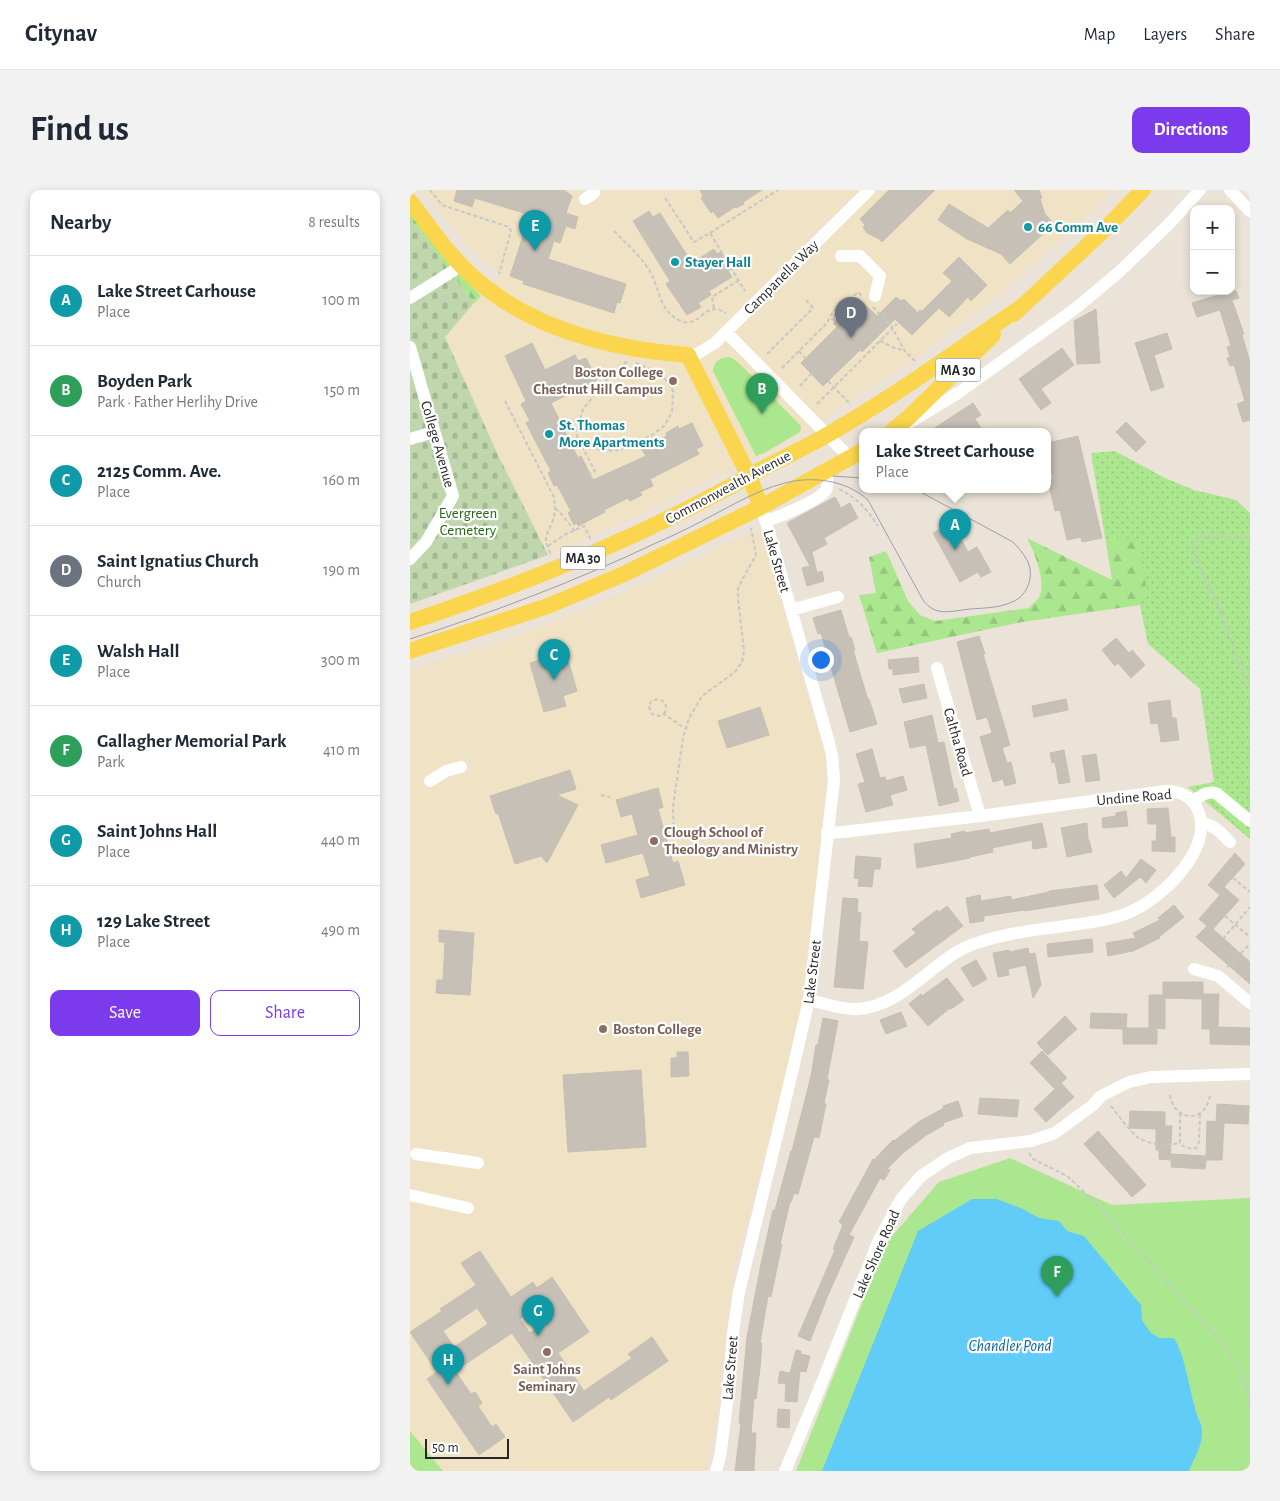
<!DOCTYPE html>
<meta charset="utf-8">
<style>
body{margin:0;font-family:"Alegreya Sans",sans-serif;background:#f2f2f3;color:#1f2937}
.controls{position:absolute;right:15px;top:15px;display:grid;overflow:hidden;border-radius:10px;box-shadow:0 2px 8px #0003}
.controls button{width:45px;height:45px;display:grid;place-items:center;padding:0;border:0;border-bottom:1px solid #e0e1e3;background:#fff;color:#1f2937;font:25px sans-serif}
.scale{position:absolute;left:15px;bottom:12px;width:84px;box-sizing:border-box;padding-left:5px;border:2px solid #272727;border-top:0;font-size:14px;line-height:18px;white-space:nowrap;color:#272727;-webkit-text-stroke:4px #fff;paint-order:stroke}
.you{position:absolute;left:410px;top:469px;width:18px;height:18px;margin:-12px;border:4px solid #fff;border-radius:50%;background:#1a73e8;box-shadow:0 0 0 8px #1a73e833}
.badge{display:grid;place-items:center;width:32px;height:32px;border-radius:50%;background:#7c3aed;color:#fff;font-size:16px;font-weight:700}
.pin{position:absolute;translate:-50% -41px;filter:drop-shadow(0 1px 2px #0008)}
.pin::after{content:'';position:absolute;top:26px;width:18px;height:15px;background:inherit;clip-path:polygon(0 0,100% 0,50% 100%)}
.popup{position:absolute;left:449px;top:238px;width:192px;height:65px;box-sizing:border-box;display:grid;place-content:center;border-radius:10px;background:#fff;filter:drop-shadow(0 1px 4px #0005);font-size:16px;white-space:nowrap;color:#747a83}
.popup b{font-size:19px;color:#1f2937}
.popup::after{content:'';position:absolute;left:50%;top:100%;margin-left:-10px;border:10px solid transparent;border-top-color:#fff}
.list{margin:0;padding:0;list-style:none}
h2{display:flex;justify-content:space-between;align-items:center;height:65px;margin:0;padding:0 20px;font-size:21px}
h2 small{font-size:16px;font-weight:400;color:#747a83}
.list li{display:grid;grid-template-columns:32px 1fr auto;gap:15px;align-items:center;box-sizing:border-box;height:90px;padding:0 20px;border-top:1px solid #e0e1e3}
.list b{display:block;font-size:19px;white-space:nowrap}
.list p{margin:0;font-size:16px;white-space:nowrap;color:#747a83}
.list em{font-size:16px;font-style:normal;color:#747a83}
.actions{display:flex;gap:10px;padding:15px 20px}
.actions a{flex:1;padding:11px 0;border:1px solid #7c3aed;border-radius:10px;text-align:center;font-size:18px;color:#7c3aed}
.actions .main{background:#7c3aed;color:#fff}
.map{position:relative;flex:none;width:840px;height:1281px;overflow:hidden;border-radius:10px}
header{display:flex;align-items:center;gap:30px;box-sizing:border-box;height:70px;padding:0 25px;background:#fff;border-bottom:1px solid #e0e1e3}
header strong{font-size:24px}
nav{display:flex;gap:28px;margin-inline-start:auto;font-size:18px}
.intro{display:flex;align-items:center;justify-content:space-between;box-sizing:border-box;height:120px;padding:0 30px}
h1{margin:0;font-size:35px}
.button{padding:12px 22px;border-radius:10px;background:#7c3aed;color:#fff;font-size:18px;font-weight:700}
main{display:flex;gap:30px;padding:0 30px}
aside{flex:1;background:#fff;border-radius:10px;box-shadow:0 2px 8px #0003}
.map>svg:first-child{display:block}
.education{fill:#efe2c5}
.grass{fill:url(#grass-dots)}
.forest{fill:url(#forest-firs)}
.cemetery{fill:url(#cemetery-stones)}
.park{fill:#abe78f}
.water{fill:#61ccf7}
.building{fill:#c6c0b7;stroke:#c6bfb1;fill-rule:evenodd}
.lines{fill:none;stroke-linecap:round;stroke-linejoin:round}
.path{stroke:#c7c7c7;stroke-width:2;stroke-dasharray:4 2.5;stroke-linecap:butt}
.minor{stroke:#fff;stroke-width:12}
.major{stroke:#fad54d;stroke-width:16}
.tram{stroke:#9a9db3;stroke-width:1}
.culture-dot{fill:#0f9aa8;stroke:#fff;stroke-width:2}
.education-dot{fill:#8d6e63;stroke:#fff;stroke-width:2}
.labels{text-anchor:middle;stroke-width:4.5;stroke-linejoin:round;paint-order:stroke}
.shield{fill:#fff;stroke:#686868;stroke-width:1}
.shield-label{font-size:14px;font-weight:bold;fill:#272727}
.culture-label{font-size:15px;font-weight:bold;fill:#0d838f;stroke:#fff;text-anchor:start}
.street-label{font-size:15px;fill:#272727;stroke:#fff}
.education-label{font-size:15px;font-weight:bold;fill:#785e54;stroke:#fff;text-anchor:start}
.park-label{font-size:15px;fill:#246714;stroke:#fff}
.water-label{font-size:16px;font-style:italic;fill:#04679f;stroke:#fff}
</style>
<header>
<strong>Citynav</strong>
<nav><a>Map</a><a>Layers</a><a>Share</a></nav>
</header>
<div class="intro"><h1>Find us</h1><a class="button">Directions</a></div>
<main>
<aside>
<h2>Nearby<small>8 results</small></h2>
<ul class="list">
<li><span class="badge" style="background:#0f9aa8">A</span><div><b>Lake Street Carhouse</b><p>Place</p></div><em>100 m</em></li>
<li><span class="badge" style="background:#2e9e5b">B</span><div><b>Boyden Park</b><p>Park · Father Herlihy Drive</p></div><em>150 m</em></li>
<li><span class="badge" style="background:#0f9aa8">C</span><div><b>2125 Comm. Ave.</b><p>Place</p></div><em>160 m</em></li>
<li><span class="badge" style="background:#6b7280">D</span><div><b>Saint Ignatius Church</b><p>Church</p></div><em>190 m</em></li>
<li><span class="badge" style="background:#0f9aa8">E</span><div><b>Walsh Hall</b><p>Place</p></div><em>300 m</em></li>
<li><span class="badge" style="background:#2e9e5b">F</span><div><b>Gallagher Memorial Park</b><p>Park</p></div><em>410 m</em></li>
<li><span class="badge" style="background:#0f9aa8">G</span><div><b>Saint Johns Hall</b><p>Place</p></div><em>440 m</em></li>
<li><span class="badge" style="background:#0f9aa8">H</span><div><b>129 Lake Street</b><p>Place</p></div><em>490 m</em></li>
</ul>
<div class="actions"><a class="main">Save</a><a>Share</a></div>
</aside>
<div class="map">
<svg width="840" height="1281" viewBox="0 0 840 1281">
<defs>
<pattern id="grass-dots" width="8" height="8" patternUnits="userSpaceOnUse" patternTransform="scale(1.25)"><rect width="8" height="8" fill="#abe78f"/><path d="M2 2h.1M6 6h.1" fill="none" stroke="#93c67b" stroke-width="1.8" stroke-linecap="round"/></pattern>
<pattern id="forest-firs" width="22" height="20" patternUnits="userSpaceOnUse" patternTransform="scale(1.25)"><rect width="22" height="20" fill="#abe78f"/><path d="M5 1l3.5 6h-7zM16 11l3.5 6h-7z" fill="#93c67b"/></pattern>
<pattern id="cemetery-stones" width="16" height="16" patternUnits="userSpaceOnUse" patternTransform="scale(1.25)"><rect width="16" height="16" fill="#c0d6ad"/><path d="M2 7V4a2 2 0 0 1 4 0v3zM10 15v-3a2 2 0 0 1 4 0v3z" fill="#a5b895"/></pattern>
</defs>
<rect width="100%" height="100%" fill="#ebe3d7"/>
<path class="education" d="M13,0H704L666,36L577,115L493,177L449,204L401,239L354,265L344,268L219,330L138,365L88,265L35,147L64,113L71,109V106L89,84L57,55Z
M345,341L352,346L412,555L416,573V592L395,800L377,878L324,1081L305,1238L295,1281H0V480L78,457L202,408Z"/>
<path class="grass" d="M705,261L755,288L784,300L826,310L840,323V649L778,597L804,592L790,499L738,454L730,415L707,418L681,263Z"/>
<path class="forest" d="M0,21L42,76L71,106L64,113L0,29Z
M713,346L722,351L730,359L737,403L730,415L612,432L467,463L449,405L466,403L459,367L476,361L498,411L510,425L525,431L619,418C621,415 625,412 628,409C638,395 624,361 617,348L702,390L696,351Z"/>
<path class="cemetery" d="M0,29L64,113L35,147L88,265L138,365L0,414Z"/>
<path class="park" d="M319,167L324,169L336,180L391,236L390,242L354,263L346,266L303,181C304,172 309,167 319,167Z
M600,968L702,1015L840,1008V1281H386L476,1053L529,992Z
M0,1241L33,1281H0Z"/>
<path class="water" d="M562,1009H587L613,1019L629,1028L649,1031L657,1041L674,1046L731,1115L732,1130L740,1142L749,1148H764C775,1166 779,1197 785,1218C786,1225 792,1233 792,1241C793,1254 784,1269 779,1281H412L508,1041Z"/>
<path class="building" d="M47,0H154L162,6L156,23L168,27L165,39L156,36L150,53L144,51L138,69L216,94L210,113L207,112L204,123L113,94L114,91L100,86L120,25L65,8L62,17L44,11Z
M290,0H352L333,12L334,14L326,18L325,17L308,28L303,21L301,23L291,8L293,6Z
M479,0H525L472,52L469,49L457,43L453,37L455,35L450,29Z
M604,0H629L632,8L630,9L635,24L644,34L600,74L591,64L557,49L528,30L539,14L578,38L598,20L600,23L613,11Z
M239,21L243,27L250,23L282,73L304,59L307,64L311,62L321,79L318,81L322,87L299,101L301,105L288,113L291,117L277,125L256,94L260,91L223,31Z
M549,67L577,95L561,111L558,107L539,127L529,118L502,145L485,129L452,162L450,160L413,196L391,173L427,137L423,133L448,108L467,126L486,107L491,111L494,109L508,123L510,120L512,121L542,91L533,83Z
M814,101H826L829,108L822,110L834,144L832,145L840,172V230L833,232L827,214L835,211L824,175L820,176L817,168L820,167L817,157L821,156L810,120L787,127L782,113L815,103Z
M686,119L690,173L667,174L664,131Z
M757,143L762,159L744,165L754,197L741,201L725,153Z
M122,153L135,180L165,165L168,171L176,168L187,190L141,213L168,268L171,266L183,290L236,266L231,258L257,246L256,243L268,236L269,239L282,233L293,256L286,259L289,264L240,289L243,296L230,302L232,305L220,311L218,308L194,320L195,322L168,336L167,333L164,335L158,323L161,321L147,295L144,296L138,283L141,281L116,233L120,231L111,214L116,211L95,166Z
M652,158L664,175L631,199L641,213L631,220L609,189Z
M563,213L571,225L565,229L573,241H555L553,237L546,241H520Z
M716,232L736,252L726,262L706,242Z
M668,246L692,348L672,352L671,347L657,350L650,320L645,321L638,290L643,289L638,267V253Z
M425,307L431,318L440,313L448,328L414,348L417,354L402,362L407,383L412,381L414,391L397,396L392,378L400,376L377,333Z
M542,332L558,362L567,357L581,382L571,387L568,382L550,392L523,343Z
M431,420L439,447H441L445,460H443L458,510L459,509L467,534L440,542L411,443L408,444L403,428Z
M569,446L575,464H573L600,555L592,558L597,573L601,572L606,593L595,596L593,589L583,592L570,547L582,543L577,527L567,530L547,452Z
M706,448L719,463L722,460L735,475L721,488L708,473L705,476L692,460Z
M140,467L143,478L159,473L167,501L153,506L156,516L134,522L120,473Z
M508,467L509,482L483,485V479H479L478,470Z
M514,494L517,508L493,513L489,499Z
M656,509L658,520L624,527L622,516Z
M760,510L762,528H766L769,550L751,552L748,533L741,534L738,513Z
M350,517L359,545L317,558L308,531Z
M522,525L528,553L534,552L544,599L546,598L549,611L529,616L516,555L500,558L494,532Z
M462,559L470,588L475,587L476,591L493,586L497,600L480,605L483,615L456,622L448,594L455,592L446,564Z
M654,560L660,592L649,594L645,572L642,573L640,563Z
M686,564L690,590L676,592L672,566Z
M160,580L166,599L147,605L168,615L137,673L131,666L105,674L88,623L86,624L80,606Z
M248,598L253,617L248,619L263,673L268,671L275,695L231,708L226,690L240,686L233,663L196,673L191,655L228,645L222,624L211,627L206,610Z
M758,618L761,647H765V662L742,661V651H746L747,634H738L737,619Z
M716,621L718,636L693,638L692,628L706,626V623Z
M632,633L637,657L623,659L622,650L582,658L583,662L560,667V668L507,678L504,654L542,648L541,644L555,641V643L579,639L580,643Z
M677,633L678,650H679L682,662L657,667L651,638Z
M825,663L835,674L814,697L829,710L803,739L840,772V794L786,747L797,736L789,729L810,705L798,695Z
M446,666L471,668L470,679H464L462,697L448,696L449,689L444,688Z
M731,669L746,680L736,693L730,687L704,708L694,695L711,681L716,688Z
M687,695L689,709L615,721L614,720L574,726V731L560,733L556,708L570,705L571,711L601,706V710L639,702V701Z
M433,708L448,709L447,722L451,723L449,751L458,752L453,799L424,797Z
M764,715L774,727L749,747L750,748L723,761L698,766L696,753L726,748L723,743L750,730L748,728Z
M537,716L553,736L496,778L483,761L506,743L502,739L527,720L529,722Z
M29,740L64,743L60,805L26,803L27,790H33L35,752H29Z
M682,749L683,762L638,767L637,754Z
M618,758L619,764L625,763L631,795L623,808L616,775L598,779L599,785L588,787L583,763L599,760L600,762Z
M566,770L577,789L563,797L551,778Z
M537,788L554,810L541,819L540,818L518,836L499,814L511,804L512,806Z
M753,792H793V804H809L808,837L840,838V855L800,854V839H792V809L755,808V839L747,838V854H713V839L680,838L681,823L717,824L716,838H739V805H753Z
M491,822L497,836L476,844L470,830Z
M655,826L667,839L638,865L627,853Z
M413,828L428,831L417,889L419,890L414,913L416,914L409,948L404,947L388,1004L384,1003L381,1012H380L370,1054H372L361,1107L358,1106L350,1153H352L350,1178L346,1209L344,1208L341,1243H346L344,1281H325L331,1233H329L337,1147L352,1069L363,1020H365L381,961H382L401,886L406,855H408Z
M632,861L657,888L651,893L664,907L636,932L624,919L645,899L620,873Z
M267,862H278L279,886L261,887V868H267Z
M231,880L236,957L158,962L153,885Z
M570,908L609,910L607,927L568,924Z
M548,911L553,926L533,933L534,935L515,946L493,963L477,979L480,980L474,990L470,988L439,1045L444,1047L418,1105L400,1151L388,1146L425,1060L423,1059L433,1035L429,1032L463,969L464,970L483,950L484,951L510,931L534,918L533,916Z
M807,914L839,916L838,934L814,933L812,970H796L795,979L761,977V964L796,966L797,931L806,932Z
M720,921L755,922V936H762L760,970L749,969V960H746V939L719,938Z
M688,941L736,995L722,1007L674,954Z
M70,1061L101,1107L123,1092L127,1098L142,1087L179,1142L148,1163L174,1201L222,1168L218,1164L242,1147L258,1171L201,1210L199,1207L163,1232L102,1143L45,1181L61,1204L65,1202L72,1213L68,1216L82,1237L86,1234L95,1247L69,1265L17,1189L27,1182L0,1142L32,1121L30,1119L66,1095L51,1073ZM133,1114L142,1128L120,1143L110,1129ZM67,1118L78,1134L44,1157L33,1141Z
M386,1160L391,1161V1164L400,1166L396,1182L390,1181L387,1212L375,1211L376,1194L368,1193L370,1181L380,1183Z
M368,1219L380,1220L379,1238L367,1237Z"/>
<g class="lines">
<path class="path" d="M20,0L32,15L99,37L101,41L89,84
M255,8L284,52L300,43L335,101
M204,41C216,53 228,64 238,78C250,96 248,122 271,131C292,139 293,109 316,123
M300,43L368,0
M435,114L422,129L424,130L436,117
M437,117L442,111L440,109
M463,117L482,137L494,160L506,172
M304,118L302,107L329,90
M470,151L487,159L494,160
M389,161L395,168
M357,164L403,118L396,110
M372,178L418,132L419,127L431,114H435L448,102L453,107
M418,191L441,215
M390,196L401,184
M95,211L144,307L145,319L144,328L136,346V352L141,366
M407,214L487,134
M173,257L204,261L215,258L242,245L254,236L262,222L263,201L257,191L247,182L226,173
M449,284H452
M178,285L185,281L167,247L168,238L173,219L204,181L218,171
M429,299C448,309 456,318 468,336
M145,319L149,321L165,341
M840,348L790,346L787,347L783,354C786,374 801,400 809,419C820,445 827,472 840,497
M138,356L156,344L174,336L181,350
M254,524C260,514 252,506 241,511L239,517L242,524L250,526L254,524L276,539
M191,605L200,607
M264,649L263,617L273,548L279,528L292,506L325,482L332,472L334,461L328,408V399L332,390L346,365L341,338
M823,688L840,702
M815,726L840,747
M813,749L840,717
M817,777L840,754
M760,905C764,932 796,934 800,905
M701,916C708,925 719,940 727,947C739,955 757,956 770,953
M770,923V953C774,958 779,959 786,958L789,952L790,924
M619,963L623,969L657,986L666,994L699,1028L811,1151L827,1174L836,1198L840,1218"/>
<path class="minor" d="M820,0L840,21
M175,9L184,3
M431,66H450L470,86L465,106
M0,108L43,81L50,74
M316,142L440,268
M0,157L43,306L16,352L0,369
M278,165L287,164L305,153L459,0
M500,232L548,203L666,118L709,82L758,35L790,0
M0,249L24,242
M356,331C369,327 410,310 416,300C419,295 417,286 417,280
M381,420L428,407
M527,478L570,626
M20,591L36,581L51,577
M783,612C790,605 797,601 806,603L840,631
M791,633C804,634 811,643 820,652
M784,779L808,786L840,813
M399,810C414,813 431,820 447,819C486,817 514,783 545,763C555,757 568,752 580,749C607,741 635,739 662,735C685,732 708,729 728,718C758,702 805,655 787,618C781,606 769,601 756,601L570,626L433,642L417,643
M6,964L68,973
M0,1005L58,1018
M306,1281L310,1267L317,1214L323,1143L329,1102L372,925L399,810L424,590L422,565L419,553L359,342L351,317
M375,1281L413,1190L468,1052L491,1009L511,986L538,968L560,958L621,951L645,943L683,915L691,906L719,892L741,887L840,884"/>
<path class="major" d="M0,11C19,36 37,63 60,84C118,139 200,159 278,165L339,286L351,317
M604,124L692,42L733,0
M482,241L498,228L583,145
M0,432C117,393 232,347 339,286C369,269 400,256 429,238C492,201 551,158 611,117
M0,461L138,416L214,384L351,317L452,261"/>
<path class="tram" d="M423,286L452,288
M0,449C84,422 166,391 246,353C267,344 287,334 307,323C332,310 356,296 384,291C410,287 438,292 458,310L513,410C516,414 520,418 525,420C535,424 549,420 560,419C574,418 589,418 602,412C618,406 625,385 617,370C613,363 608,357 603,352L505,299"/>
</g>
<g class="culture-dot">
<circle cx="618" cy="37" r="5"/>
<circle cx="265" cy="72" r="5"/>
<circle cx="139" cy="244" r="5"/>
</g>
<g class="education-dot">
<circle cx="263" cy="191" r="5"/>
<circle cx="244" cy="651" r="5"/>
<circle cx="193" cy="839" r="5"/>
<circle cx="137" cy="1162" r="5"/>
</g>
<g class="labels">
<g class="shield">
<rect x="525.5" y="168.5" width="45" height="23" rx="4"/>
<rect x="150.5" y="356.5" width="45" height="23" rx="4"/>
</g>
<g class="shield-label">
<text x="548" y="185">MA 30</text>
<text x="173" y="373">MA 30</text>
</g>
<g class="culture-label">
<text x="628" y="42">66 Comm Ave</text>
<text x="275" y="77">Stayer Hall</text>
<text x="149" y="240">St. Thomas<tspan x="149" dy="17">More Apartments</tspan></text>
</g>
<g class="street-label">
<text transform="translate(371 87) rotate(-45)" y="5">Campanella Way</text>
<text transform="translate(28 254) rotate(74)" y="5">College Avenue</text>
<text transform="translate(318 297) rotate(-28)" y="5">Commonwealth Avenue</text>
<text transform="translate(367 371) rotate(74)" y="5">Lake Street</text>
<text transform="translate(548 552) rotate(74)" y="5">Caltha Road</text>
<text transform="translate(724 607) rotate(-5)" y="5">Undine Road</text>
<text transform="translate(402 782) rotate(-83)" y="5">Lake Street</text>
<text transform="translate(466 1064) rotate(-66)" y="5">Lake Shore Road</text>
<text transform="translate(320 1178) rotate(-85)" y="5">Lake Street</text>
</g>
<g class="education-label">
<text x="253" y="187" text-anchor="end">Boston College<tspan x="253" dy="17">Chestnut Hill Campus</tspan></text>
<text x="254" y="647">Clough School of<tspan x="254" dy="17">Theology and Ministry</tspan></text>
<text x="203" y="844">Boston College</text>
<text x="137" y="1184" text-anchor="middle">Saint Johns<tspan x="137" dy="17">Seminary</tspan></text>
</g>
<g class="park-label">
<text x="58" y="328">Evergreen<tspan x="58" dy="17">Cemetery</tspan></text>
</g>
<g class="water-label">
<text x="600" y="1161">Chandler Pond</text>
</g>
</g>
</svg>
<div class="controls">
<button>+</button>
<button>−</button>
</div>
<div class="scale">50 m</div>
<div class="you"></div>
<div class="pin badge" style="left:545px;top:360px;background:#0f9aa8">A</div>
<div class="popup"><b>Lake Street Carhouse</b>Place</div>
<div class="pin badge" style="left:352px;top:224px;background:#2e9e5b">B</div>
<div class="pin badge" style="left:144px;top:490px;background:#0f9aa8">C</div>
<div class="pin badge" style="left:441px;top:148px;background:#6b7280">D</div>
<div class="pin badge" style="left:125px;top:61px;background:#0f9aa8">E</div>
<div class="pin badge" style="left:647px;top:1107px;background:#2e9e5b">F</div>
<div class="pin badge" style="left:128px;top:1146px;background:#0f9aa8">G</div>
<div class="pin badge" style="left:38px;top:1195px;background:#0f9aa8">H</div>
</div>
</main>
